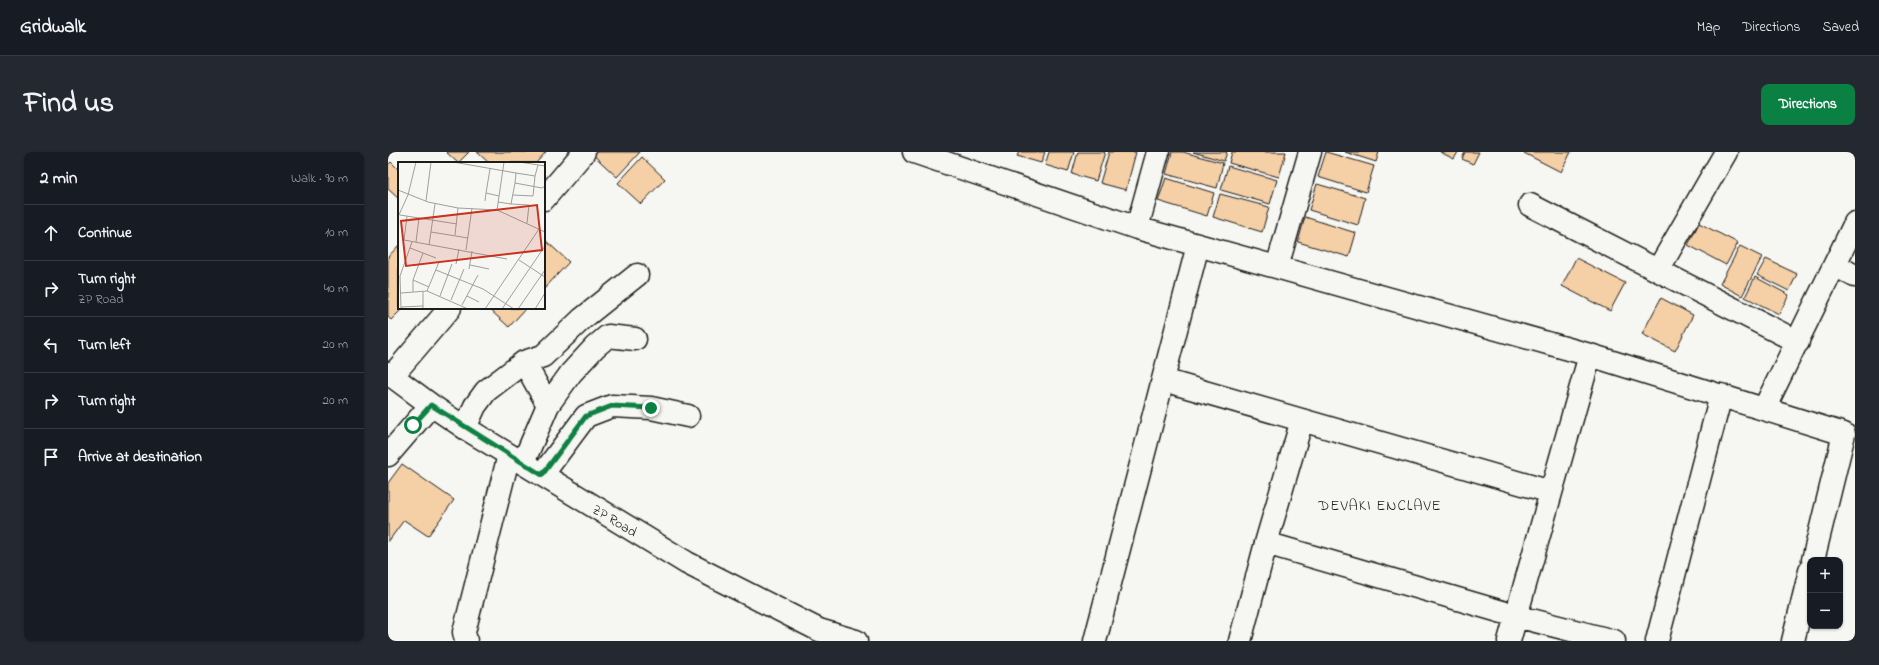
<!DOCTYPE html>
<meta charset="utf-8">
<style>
body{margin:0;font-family:"Indie Flower",sans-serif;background:#242831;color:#f1f3f6}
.controls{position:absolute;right:12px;bottom:12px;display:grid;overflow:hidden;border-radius:8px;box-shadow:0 1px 3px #0004}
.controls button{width:36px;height:36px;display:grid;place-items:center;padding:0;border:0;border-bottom:1px solid #363941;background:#171b24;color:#f1f3f6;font:20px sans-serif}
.stop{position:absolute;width:12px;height:12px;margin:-9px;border:3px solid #0b8043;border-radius:50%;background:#fff}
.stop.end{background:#0b8043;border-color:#fff;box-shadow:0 1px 4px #0008}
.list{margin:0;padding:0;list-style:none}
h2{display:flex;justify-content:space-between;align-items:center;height:52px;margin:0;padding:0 16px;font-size:17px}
h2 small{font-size:13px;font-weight:400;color:#9ea1a6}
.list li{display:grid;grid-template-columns:26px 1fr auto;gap:12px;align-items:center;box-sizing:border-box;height:56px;padding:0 16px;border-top:1px solid #363941}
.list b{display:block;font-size:15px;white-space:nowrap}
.list p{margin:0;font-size:13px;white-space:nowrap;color:#9ea1a6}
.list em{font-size:13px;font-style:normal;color:#9ea1a6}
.icon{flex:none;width:22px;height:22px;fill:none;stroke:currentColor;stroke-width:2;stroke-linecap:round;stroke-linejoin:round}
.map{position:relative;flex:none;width:1467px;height:489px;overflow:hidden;border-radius:8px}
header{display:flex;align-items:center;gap:24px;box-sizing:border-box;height:56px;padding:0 20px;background:#171b24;border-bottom:1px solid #363941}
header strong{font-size:19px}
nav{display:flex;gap:22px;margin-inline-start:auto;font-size:14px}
.intro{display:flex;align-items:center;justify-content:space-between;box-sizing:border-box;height:96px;padding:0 24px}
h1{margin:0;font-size:28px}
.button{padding:10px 18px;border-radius:8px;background:#0b8043;color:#fff;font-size:14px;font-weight:700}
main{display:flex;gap:24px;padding:0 24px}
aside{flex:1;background:#171b24;border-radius:8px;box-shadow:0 1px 3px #0004}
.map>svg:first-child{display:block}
.building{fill:#f5cfa5;stroke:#1c1c1c}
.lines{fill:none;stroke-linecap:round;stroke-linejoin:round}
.minor-casing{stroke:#1c1c1c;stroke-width:25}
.minor{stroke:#f6f6f2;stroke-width:22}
.route{stroke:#0b8043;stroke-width:5}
.labels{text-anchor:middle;stroke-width:3;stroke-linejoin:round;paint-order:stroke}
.street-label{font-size:14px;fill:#1c1c1c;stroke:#f6f6f2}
.neighbourhood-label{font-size:15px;letter-spacing:1px;fill:#1c1c1c;stroke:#f6f6f2}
.inset-road{fill:none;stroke:#9f9f9c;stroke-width:1}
.view{fill:#c8321e;fill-opacity:0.15;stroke:#c8321e;stroke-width:2}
.inset-edge{fill:none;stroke:#1c1c1c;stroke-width:2}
</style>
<header>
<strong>Gridwalk</strong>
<nav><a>Map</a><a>Directions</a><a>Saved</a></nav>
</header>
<div class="intro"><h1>Find us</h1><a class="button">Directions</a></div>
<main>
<aside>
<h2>2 min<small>Walk · 90 m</small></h2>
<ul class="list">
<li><svg class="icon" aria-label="ahead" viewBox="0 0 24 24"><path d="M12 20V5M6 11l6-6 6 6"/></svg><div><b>Continue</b></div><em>10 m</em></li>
<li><svg class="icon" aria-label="right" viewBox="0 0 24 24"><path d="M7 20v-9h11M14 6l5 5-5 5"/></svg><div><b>Turn right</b><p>ZP Road</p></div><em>40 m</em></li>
<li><svg class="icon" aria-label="left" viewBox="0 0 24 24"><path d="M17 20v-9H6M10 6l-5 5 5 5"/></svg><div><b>Turn left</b></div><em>20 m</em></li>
<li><svg class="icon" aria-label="right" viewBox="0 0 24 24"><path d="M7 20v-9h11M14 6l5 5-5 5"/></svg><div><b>Turn right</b></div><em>20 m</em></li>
<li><svg class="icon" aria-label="arrive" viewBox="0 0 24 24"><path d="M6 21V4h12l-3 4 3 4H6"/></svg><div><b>Arrive at destination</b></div></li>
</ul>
</aside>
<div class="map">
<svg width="1467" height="489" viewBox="0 0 1467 489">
<rect width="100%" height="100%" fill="#f6f6f2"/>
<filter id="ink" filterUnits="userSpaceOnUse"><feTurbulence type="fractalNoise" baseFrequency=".025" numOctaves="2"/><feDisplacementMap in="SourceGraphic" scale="8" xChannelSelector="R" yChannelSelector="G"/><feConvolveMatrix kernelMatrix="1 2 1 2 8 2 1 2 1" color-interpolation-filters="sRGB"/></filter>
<g filter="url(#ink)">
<path class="building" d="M58,0H81L70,11Z
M89,0H158L148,11H101Z
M202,0H252L229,25Z
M631,0H657L653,11L629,4Z
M661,0H686L680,20L657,13Z
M690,0H717L708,29L684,22Z
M721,0H748L738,38L712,31Z
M784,0H795L835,11L829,36L778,22Z
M805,0H839L836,9Z
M844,0H898L891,25L841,11Z
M938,0L986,14L978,40L930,25Z
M957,0H991L988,10Z
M1052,0H1070L1066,7Z
M1077,0H1091L1085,12L1074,7Z
M1134,0H1183L1173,20Z
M254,5L277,27L253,52L230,31Z
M3,10L11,18V47L0,37V13Z
M840,14L889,28L882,52L833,38Z
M778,26L826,41L819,64L770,49Z
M929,32L977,46L970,73L921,58Z
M832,42L881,55L874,80L825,65Z
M917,65L968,81L961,105L910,90Z
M1311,71L1350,91L1338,113L1300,93Z
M156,87L181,110L156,137Z
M11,93V156H15L3,168L0,165V105Z
M1352,94L1374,105L1354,144L1332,132Z
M1188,106L1237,131L1222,159L1174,134Z
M1378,107L1409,122L1401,139L1369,123Z
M1367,125L1401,143L1391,162L1357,145Z
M1273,146L1305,163L1287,199L1254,182Z
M100,156H138L121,175Z
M14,312L66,348L40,384L16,368L0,390V331Z"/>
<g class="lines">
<defs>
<path id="minor" d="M526,0L749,76L1202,203L1456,282L1425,408
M156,47L196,0
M1142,53L1410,190
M749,76L770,0
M1447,113L1467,124
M889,115L922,0
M1270,118L1338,0
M136,210L160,253
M0,221L43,253L77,276L299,411L431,478L468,489
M4,224L62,156
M775,228L1163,340
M1376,257L1467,71
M77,276L87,254L98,239L136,210L155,204L194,167L249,123
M0,303L43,253
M135,311L160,253L183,221L207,195L220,184L247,187
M154,323L198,264L224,254L263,256L300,264
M878,391L1128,464L1226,489
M78,489L76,480L121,303
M707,489L810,93
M852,489L878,391L914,268
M1121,489L1202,203
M1269,489L1333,243
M1405,489L1422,419"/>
</defs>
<use href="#minor" class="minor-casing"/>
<use href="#minor" class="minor"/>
</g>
</g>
<g class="lines" filter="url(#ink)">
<path class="route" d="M25,273L43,253L154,323L198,264L224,254L263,256"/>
</g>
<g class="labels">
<g class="street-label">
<text transform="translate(227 368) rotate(31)" y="5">ZP Road</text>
</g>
<g class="neighbourhood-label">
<text x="992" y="358">DEVAKI ENCLAVE</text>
</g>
</g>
<g transform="translate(10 10)">
<rect width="147" height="147" fill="#f6f6f2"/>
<path class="inset-road" d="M55,0L118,11M121,0L147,4M140,3L137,14L118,11L117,21L144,26L147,24M0,28L30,40L60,46L99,48L147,70M88,31L92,7M115,33L135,34L137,14M28,39L33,0M87,39L88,31L101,34M100,40L113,42L117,21M113,42L131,43L129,61M99,48L106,0M2,53L59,62M9,54L6,78L109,97M0,55L10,33L18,0M33,70L70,76M57,73L60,46M18,80L21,56M31,83L37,42M12,86L38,96M68,88L74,46M121,98L147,115M58,102L61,87M72,103L91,107M71,107L74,89M38,108L85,127L116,147M15,118L31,125M29,129L41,100M15,130V118L25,91M25,130V147M3,131L29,129L70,147M42,134L54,102M69,134L81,140M53,138L66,107M64,143L80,113M3,145L25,144M3,147L2,114L14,80M87,147L141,67M104,147L147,84M120,147L147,108M137,147L147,131"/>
<path class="view" d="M139,43L144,88L8,104L3,59Z"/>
<rect width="147" height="147" class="inset-edge"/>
</g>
</svg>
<div class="controls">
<button>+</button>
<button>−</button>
</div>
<div class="stop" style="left:25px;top:273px"></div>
<div class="stop end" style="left:263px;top:256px"></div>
</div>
</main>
